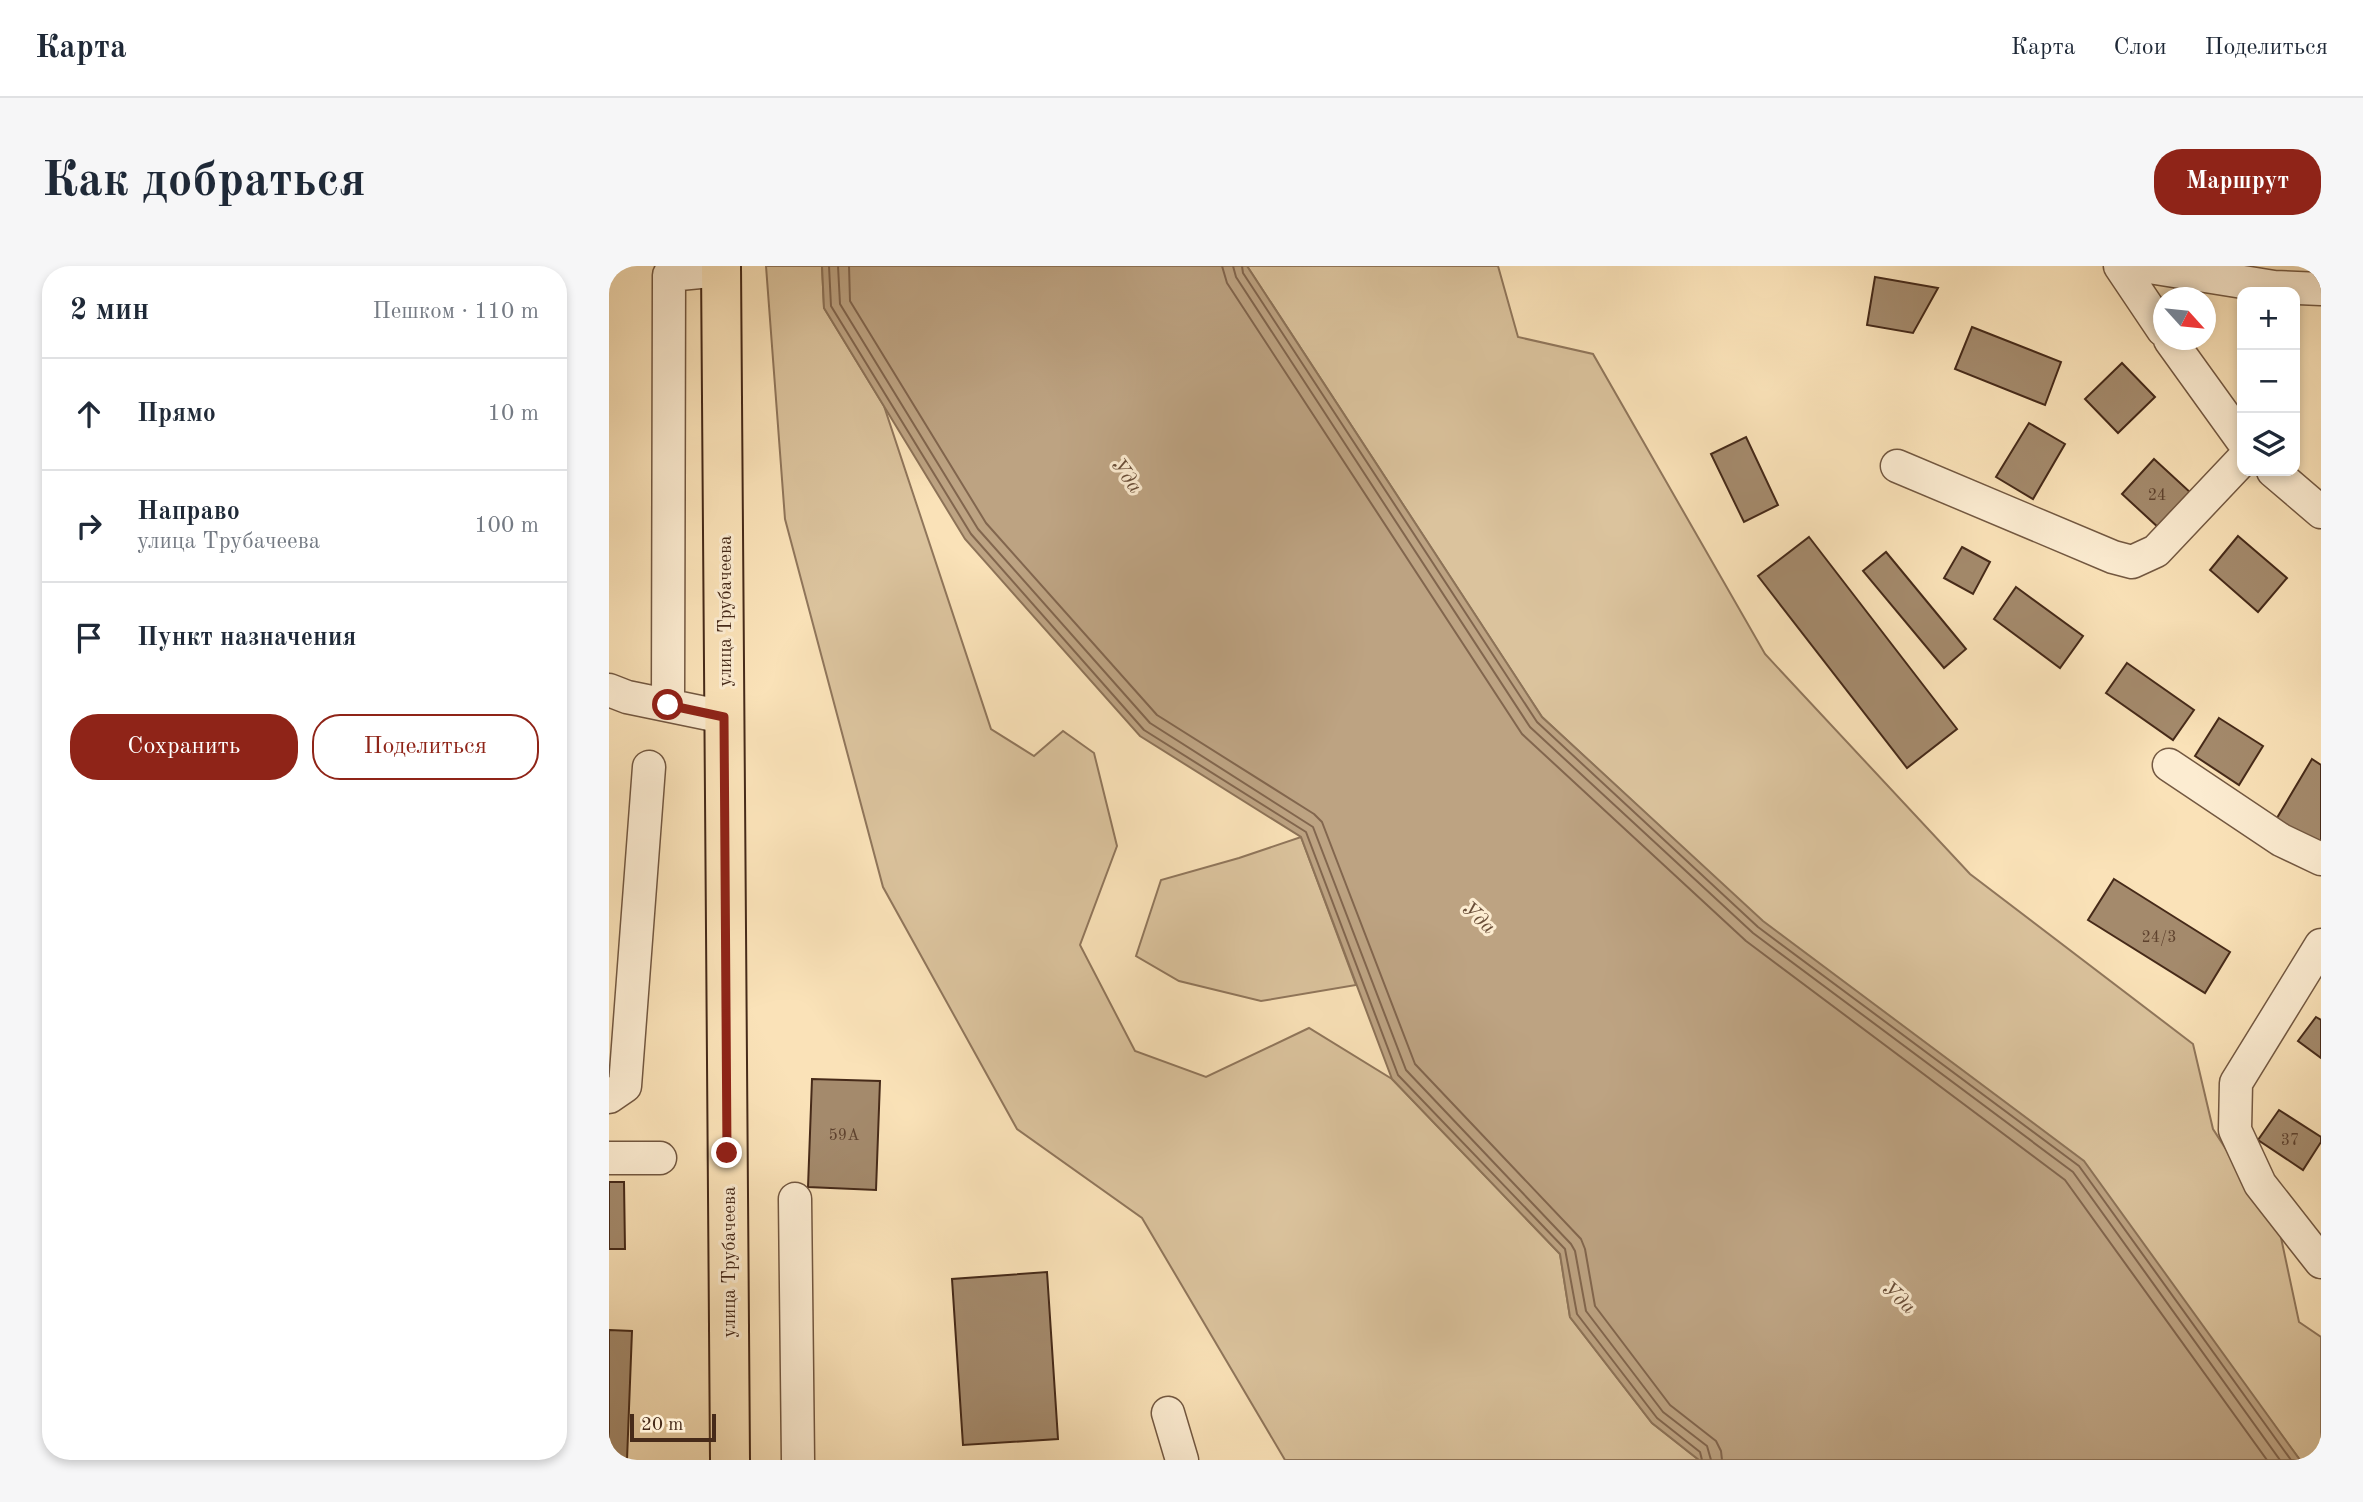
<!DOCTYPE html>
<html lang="ru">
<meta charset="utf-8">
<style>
body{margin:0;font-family:"Old Standard TT",serif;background:#f6f6f7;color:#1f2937}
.controls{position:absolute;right:21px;top:21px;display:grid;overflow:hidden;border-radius:14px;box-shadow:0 4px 10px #0003}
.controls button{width:63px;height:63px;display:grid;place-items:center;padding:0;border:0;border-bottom:2px solid #e0e1e3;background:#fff;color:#1f2937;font:35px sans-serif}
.compass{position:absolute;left:1544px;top:21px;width:63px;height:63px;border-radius:50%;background:#fff;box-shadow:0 4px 10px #0003;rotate:117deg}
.scale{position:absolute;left:21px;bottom:18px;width:86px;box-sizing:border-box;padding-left:7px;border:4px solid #462a19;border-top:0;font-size:19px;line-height:24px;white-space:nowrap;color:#462a19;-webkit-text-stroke:5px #fcecd1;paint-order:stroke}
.stop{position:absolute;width:21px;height:21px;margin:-16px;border:5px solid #8f2418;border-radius:50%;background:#fff}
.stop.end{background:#8f2418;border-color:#fff;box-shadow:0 2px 7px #0008}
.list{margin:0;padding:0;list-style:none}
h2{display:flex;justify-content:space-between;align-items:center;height:91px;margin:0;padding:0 28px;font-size:30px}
h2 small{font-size:23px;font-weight:400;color:#747a83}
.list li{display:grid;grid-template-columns:46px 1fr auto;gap:21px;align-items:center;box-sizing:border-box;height:112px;padding:0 28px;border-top:2px solid #e0e1e3}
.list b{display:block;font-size:26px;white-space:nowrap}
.list p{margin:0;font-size:23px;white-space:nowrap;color:#747a83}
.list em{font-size:23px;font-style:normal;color:#747a83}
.actions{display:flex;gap:14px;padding:21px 28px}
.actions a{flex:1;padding:16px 0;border:2px solid #8f2418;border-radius:28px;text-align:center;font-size:24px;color:#8f2418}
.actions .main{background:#8f2418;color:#fff}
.icon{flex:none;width:38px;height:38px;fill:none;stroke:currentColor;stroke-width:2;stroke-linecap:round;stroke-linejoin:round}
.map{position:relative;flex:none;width:1712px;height:1194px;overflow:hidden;border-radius:28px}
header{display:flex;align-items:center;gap:42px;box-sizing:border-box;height:98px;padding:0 35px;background:#fff;border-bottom:2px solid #e0e1e3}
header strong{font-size:33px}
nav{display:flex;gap:38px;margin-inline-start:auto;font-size:24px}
.intro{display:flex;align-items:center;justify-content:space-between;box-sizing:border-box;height:168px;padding:0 42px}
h1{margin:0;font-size:49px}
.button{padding:18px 32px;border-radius:28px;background:#8f2418;color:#fff;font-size:24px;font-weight:700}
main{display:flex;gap:42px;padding:0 42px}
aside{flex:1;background:#fff;border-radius:28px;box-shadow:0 4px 10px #0003}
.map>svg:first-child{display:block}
.green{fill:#dbc39d;stroke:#90765b;stroke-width:2}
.water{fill:#bda382;stroke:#8d7358;stroke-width:2}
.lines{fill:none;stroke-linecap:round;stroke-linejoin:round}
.shore{stroke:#82664e;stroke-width:2}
.building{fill:#a48a6c;stroke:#462a19;stroke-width:2}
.minor-casing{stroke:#735841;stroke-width:35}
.major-casing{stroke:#462a19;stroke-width:42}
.minor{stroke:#fcecd1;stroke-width:32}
.major{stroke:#fae2b8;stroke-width:38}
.route{stroke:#8f2418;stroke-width:9}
.labels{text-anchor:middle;stroke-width:6;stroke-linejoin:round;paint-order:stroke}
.number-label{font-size:16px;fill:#5e422e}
.street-label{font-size:19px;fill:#462a19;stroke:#fcecd1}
.water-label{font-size:21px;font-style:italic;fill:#6a4e38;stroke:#fcecd1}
</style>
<header>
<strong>Карта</strong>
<nav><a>Карта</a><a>Слои</a><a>Поделиться</a></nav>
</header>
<div class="intro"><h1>Как добраться</h1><a class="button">Маршрут</a></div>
<main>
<aside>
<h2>2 мин<small>Пешком · 110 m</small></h2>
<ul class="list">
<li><svg class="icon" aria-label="ahead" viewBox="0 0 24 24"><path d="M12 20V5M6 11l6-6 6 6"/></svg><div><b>Прямо</b></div><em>10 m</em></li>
<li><svg class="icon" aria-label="right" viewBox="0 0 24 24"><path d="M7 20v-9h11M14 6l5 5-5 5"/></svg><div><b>Направо</b><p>улица Трубачеева</p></div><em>100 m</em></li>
<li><svg class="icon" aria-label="arrive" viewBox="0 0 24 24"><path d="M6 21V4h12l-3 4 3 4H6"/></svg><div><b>Пункт назначения</b></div></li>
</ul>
<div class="actions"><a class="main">Сохранить</a><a>Поделиться</a></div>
</aside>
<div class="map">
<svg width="1712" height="1194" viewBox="0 0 1712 1194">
<rect width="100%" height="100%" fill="#fae2b8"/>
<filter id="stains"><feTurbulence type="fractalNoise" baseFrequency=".00286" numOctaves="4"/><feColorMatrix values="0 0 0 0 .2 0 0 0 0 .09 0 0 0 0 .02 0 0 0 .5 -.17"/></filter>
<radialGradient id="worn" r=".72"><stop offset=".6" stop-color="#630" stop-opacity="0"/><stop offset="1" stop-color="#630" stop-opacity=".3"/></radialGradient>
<path class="green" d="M157,0H213L215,42L275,140L382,463L425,490L454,465L485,487L508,580L471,679L526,785L597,811L700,762L783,813L951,988L961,1051L1043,1157L1090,1194H676L533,952L408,863L274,621L176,253Z
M638,0H889L909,71L984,88L1156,388L1361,608L1584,778L1604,863L1671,967L1690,1056L1712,1071V1194H1691L1600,1071L933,451Z
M692,571L747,719L652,735L570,715L527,690L552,614L630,592Z"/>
<path class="water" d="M213,0H638L933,451L1154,655L1475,895L1691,1194H1090L1043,1157L961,1051L951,988L783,813L692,571L531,470L356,273L215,42Z"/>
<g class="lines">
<path class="shore" d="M220,0L222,40L362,268L535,464L697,566L789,809L956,983L968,1048L1048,1152L1091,1186L1093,1194
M229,0L231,38L369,263L541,457L704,561L797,804L962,978L966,985L977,1045L1054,1146L1098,1180L1102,1194
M240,0L241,35L377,257L548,449L705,548L713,556L806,798L972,973L976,983L986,1040L1061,1139L1107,1175L1112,1185L1113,1194
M613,0L618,17L913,468L1137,675L1456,914L1658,1194
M624,0L627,11L921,461L1144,667L1464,906L1671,1194
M633,0L634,7L928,456L1149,661L1470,900L1682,1194"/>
</g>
<path class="building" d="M1266,11L1329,22L1304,67L1258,59Z
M1363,61L1452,96L1436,139L1346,103Z
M1513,97L1546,131L1509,167L1476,133Z
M1420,157L1456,178L1424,233L1387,211Z
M1137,171L1169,239L1135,256L1102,188Z
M1545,193L1583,228L1551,263L1513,228Z
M1629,270L1678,312L1649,346L1601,304Z
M1200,271L1348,463L1298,502L1149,310Z
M1353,281L1381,296L1364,328L1335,312Z
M1277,286L1357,383L1335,402L1254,305Z
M1407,321L1474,370L1451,402L1385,353Z
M1518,397L1585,444L1564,474L1497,427Z
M1610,452L1654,480L1630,519L1586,490Z
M1703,493L1712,499V585L1665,557Z
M1505,613L1621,686L1596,727L1479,654Z
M1707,751L1712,754V792L1689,775Z
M203,813L271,815L267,924L199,921Z
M1670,844L1712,871V876L1694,904L1649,874Z
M0,916H15L16,983H0Z
M438,1006L449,1173L354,1179L343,1013Z
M0,1064L23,1065L18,1194H0Z"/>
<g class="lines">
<defs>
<path id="minor" d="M1511,0L1554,64
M1534,0L1665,21L1712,23
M1561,74L1633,174
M1288,200L1504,291L1523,296L1547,285L1633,194
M1664,205L1712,246
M0,424L18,431L115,451
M59,439L60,9L112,4
M1560,499L1672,574L1712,593
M1712,679L1627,817L1626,864L1651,918L1712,996
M0,831L16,820L40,501
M0,892H51
M186,933L189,1194
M559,1147L573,1194"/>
<path id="major" d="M112,0L121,1194"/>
</defs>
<use href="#minor" class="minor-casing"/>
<use href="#major" class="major-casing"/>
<use href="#minor" class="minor"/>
<use href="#major" class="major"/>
</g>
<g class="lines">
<path class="route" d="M59,439L115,451L118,887"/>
</g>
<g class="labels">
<g class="number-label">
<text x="1548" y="234">24</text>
<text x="1550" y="676">24/3</text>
<text x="235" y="874">59А</text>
<text x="1681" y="879">37</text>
</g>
<g class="street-label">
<text transform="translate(115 345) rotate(-90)" y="7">улица Трубачеева</text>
<text transform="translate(119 996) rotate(-90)" y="7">улица Трубачеева</text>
</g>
<g class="water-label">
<text transform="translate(518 209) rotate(54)" y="7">Уда</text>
<text transform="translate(870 651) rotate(42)" y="7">Уда</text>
<text transform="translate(1290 1031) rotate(42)" y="7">Уда</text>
</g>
</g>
<rect width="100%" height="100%" filter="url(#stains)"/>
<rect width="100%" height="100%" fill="url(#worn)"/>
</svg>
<div class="controls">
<button>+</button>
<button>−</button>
<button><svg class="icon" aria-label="layers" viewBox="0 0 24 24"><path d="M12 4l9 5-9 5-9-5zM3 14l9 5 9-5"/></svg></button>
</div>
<svg class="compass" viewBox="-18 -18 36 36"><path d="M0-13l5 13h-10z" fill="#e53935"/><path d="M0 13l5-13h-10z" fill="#747a83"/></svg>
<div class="scale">20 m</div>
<div class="stop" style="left:59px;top:439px"></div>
<div class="stop end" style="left:118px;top:887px"></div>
</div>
</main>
